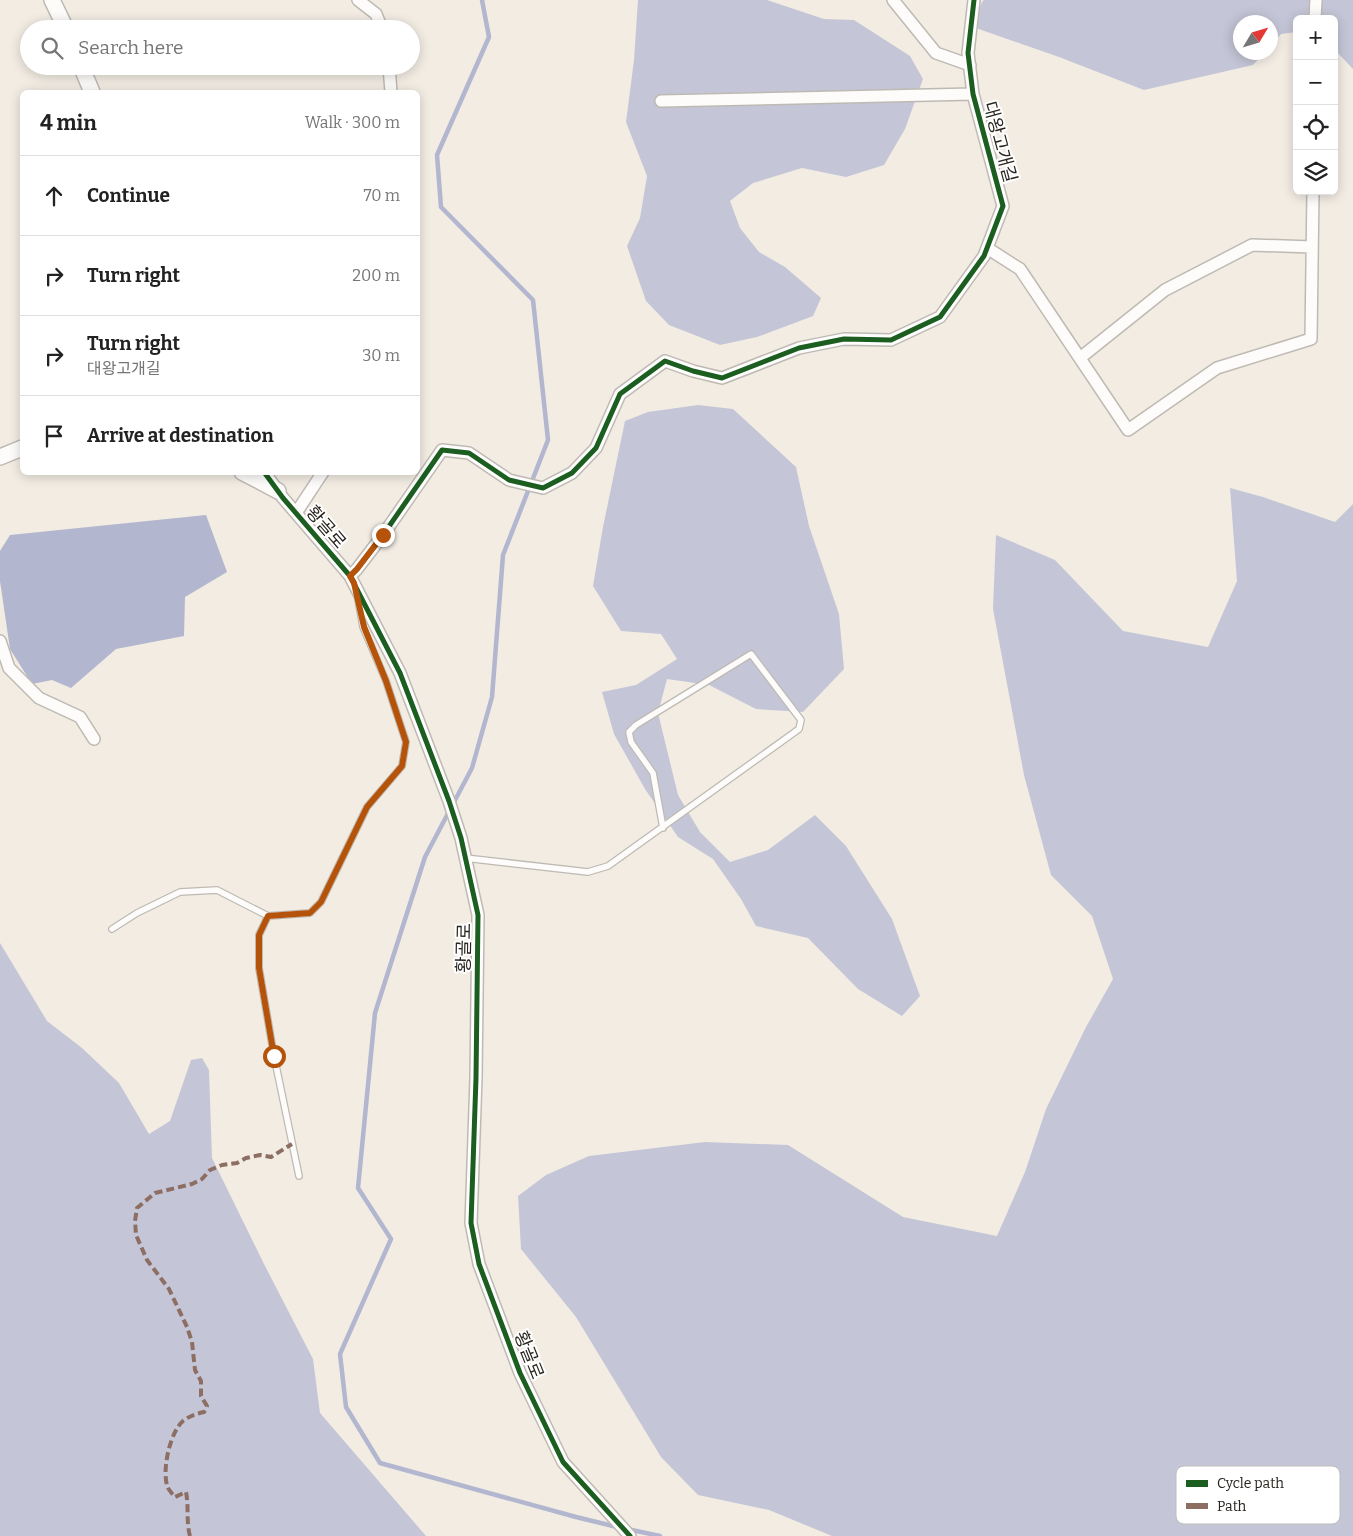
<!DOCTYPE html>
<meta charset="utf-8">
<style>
body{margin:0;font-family:Bitter,"Noto Sans KR",serif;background:#f6f6f6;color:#222}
.controls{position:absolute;right:15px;top:15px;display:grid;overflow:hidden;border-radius:8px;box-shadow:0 2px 12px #0003}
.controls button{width:45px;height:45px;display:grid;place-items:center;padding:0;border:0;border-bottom:1px solid #e0e0e0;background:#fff;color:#222;font:25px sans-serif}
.compass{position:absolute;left:1233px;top:15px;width:45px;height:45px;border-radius:50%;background:#fff;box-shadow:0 2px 12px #0003;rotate:52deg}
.stop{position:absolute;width:15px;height:15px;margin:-11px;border:4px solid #b45309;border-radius:50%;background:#fff}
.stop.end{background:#b45309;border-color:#fff;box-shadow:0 1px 5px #0008}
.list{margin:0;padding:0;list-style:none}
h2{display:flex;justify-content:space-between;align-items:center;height:65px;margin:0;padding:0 20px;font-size:21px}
h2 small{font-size:16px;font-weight:400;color:#767676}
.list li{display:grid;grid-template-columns:32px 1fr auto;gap:15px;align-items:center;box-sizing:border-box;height:80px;padding:0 20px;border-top:1px solid #e0e0e0}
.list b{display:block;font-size:19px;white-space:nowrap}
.list p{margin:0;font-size:16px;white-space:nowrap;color:#767676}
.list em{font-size:16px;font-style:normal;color:#767676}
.icon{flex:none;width:28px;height:28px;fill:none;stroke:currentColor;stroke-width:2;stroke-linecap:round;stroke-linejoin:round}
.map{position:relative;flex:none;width:1353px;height:1536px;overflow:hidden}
.search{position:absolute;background:#fff;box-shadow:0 2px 12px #0003;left:20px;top:20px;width:400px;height:55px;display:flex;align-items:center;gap:12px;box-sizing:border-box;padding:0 18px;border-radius:28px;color:#767676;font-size:19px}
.panel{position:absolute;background:#fff;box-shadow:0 2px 12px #0003;left:20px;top:90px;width:400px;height:385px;border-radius:8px}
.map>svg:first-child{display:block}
.forest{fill:#c4c6d7}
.water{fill:#b2b6cf}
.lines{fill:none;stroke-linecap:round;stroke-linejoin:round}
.stream{stroke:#b2b6cf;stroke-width:4.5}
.lane-casing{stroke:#bebab3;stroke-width:8}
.street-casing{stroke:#bebab3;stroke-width:14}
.secondary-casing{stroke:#bebab3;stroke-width:18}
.lane{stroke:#fdfcfb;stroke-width:5.5}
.street{stroke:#fdfcfb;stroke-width:11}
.secondary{stroke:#fdfcfb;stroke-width:15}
.quiet{stroke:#8d6e63;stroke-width:4;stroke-dasharray:8 4;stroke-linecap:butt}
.cycleway-casing{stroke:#fff;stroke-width:8}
.cycleway{stroke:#1b5e20;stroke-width:5}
.route{stroke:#b45309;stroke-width:6}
.labels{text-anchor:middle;stroke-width:4;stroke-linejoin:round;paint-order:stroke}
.street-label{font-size:18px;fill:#28241e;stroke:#fff}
.key{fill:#fff;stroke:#bebdbc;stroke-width:1}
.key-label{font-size:14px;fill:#28241e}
</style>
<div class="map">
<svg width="1353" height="1536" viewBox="0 0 1353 1536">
<rect width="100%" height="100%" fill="#f2ece3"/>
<path class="forest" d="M638,0H767L824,19L854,20L910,56L923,79L905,129L884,165L846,177L802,168L753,183L730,201L740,228L759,252L785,267L821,298L813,316L757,337L720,345L669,325L646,301L627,246L640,218L647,176L626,122L634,60Z
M984,0H1353V69L1334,49V19H1297V32L1281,34L1271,46L1270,22H1240V52L1264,53L1253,65L1144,90L1059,57L973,27L982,2Z
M698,405L733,409L796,467L809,526L839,614L844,669L803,712L756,709L709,685L667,679L658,713L678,795L700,832L730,862L768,850L815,815L846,846L892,919L920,996L902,1016L858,989L808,938L756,926L741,899L713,859L678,837L645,789L614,734L602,692L636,685L677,659L661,634L621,631L593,586L603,527L625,421L648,412Z
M1230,488L1263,497L1335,522L1353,504V1536H832L769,1510L698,1495L661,1457L576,1317L521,1249L518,1196L546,1175L589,1156L705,1142L788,1145L903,1217L997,1236L1025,1172L1046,1109L1086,1027L1113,979L1092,916L1051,875L1024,775L993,609L996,535L1055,560L1123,631L1208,647L1237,581Z
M0,943L47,1021L82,1048L119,1083L149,1134L170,1121L191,1060L202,1058L209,1070L212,1158L264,1264L313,1359L320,1413L426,1536H0Z"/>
<path class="water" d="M206,515L227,572L185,597L184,636L116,649L71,688L52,680L32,684L10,649L0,581V551L10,535Z"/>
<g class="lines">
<path class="stream" d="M482,0L489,37L437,155L441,207L533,300L548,440L503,555L492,697L472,768L425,857L375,1013L358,1188L391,1239L340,1354L346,1407L380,1463L576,1517L617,1527
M627,1529L660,1536"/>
<defs>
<path id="lane" d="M465,858L588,872L608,866L799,729L801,720L751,654L636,725L629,732L631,742L653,773L663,828
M112,929L137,913L180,892L217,890L268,916
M299,1176L274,1056L259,968V935L268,916L310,913L321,902L367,807L402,766L406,742L386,681L363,627L358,599"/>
<path id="street" d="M358,0L376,14L382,29
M893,0L936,53L970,65
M1315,19L1316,0
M389,66L391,92
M661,101L973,94
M987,248L1020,269L1128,430L1217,368L1311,339L1313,191
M1080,358L1165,290L1252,245L1312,247
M264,472L283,498L350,576L400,673L449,801L461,838L478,915L476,1078L471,1223L479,1264L520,1373L563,1462L630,1536
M296,513L323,472
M350,576L357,569L383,535L442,450L469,453L509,480L543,488L572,473L596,448L620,394L665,361L693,371L722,378L799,348L844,339L891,340L940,317L984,256L1003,206L973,94L968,53L974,0
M0,641L9,668L39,698L80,717L94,739"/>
<path id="secondary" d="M52,0L66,29
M81,66L92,92
M0,457L22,448
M242,472L278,491"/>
</defs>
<use href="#lane" class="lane-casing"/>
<use href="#street" class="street-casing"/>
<use href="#secondary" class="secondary-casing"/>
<use href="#lane" class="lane"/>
<use href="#street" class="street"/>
<use href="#secondary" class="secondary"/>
<path class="quiet" d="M190,1536C186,1522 189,1507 186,1492L175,1497C173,1495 170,1491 168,1488C161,1472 170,1432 183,1421C189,1416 196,1414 204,1412L207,1406L201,1396V1381L195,1370L192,1342L187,1327L169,1289L147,1260L136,1235L135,1221L137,1208L155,1193L192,1184L202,1179L210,1170L222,1165L237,1163L246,1158L260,1155L271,1157L292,1144"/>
<defs>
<path id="cycleway" d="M264,472L283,498L350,576L400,673L449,801L461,838L478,915L476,1078L471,1223L479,1264L520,1373L563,1462L630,1536
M350,576L357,569L383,535L442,450L469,453L509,480L543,488L572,473L596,448L620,394L665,361L693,371L722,378L799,348L844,339L891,340L940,317L984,256L1003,206L973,94L968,53L974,0"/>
</defs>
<use href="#cycleway" class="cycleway-casing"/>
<use href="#cycleway" class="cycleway"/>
</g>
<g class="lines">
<path class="route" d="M274,1056L259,968V935L268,916L310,913L321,902L367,807L402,766L406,742L386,681L364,627L354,583L350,576L357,569L383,535"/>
</g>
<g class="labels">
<g class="street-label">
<text transform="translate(1000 142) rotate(75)" y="6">대왕고개길</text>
<text transform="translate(326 527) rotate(49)" y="6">황골로</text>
<text transform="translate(464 948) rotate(-89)" y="6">황골로</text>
<text transform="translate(529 1355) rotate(68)" y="6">황골로</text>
</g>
</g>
<rect x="1176" y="1466" width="164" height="58" rx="8" class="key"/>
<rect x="1186" y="1480" width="22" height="7" fill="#1b5e20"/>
<rect x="1186" y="1503" width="22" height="6" fill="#8d6e63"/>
<g class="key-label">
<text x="1217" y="1488">Cycle path</text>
<text x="1217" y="1511">Path</text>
</g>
</svg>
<div class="controls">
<button>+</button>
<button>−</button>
<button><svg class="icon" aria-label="locate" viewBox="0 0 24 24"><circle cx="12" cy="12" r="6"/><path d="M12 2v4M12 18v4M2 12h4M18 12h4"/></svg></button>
<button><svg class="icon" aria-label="layers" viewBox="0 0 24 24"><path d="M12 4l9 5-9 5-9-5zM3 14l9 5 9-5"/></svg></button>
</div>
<svg class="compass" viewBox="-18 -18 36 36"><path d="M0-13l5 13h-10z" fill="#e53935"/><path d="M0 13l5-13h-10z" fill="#767676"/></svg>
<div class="stop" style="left:274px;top:1056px"></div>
<div class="stop end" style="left:383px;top:535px"></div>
<div class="search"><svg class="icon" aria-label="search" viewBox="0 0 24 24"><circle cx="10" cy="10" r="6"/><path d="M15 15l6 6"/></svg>Search here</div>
<section class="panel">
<h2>4 min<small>Walk · 300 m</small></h2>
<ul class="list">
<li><svg class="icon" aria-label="ahead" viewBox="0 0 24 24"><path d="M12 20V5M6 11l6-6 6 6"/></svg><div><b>Continue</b></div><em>70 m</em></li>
<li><svg class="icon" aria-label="right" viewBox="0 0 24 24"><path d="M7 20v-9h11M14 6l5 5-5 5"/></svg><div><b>Turn right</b></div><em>200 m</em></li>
<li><svg class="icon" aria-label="right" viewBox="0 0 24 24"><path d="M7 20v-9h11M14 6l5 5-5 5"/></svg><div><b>Turn right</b><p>대왕고개길</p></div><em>30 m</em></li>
<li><svg class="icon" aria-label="arrive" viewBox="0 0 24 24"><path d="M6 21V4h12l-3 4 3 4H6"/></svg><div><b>Arrive at destination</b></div></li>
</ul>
</section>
</div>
